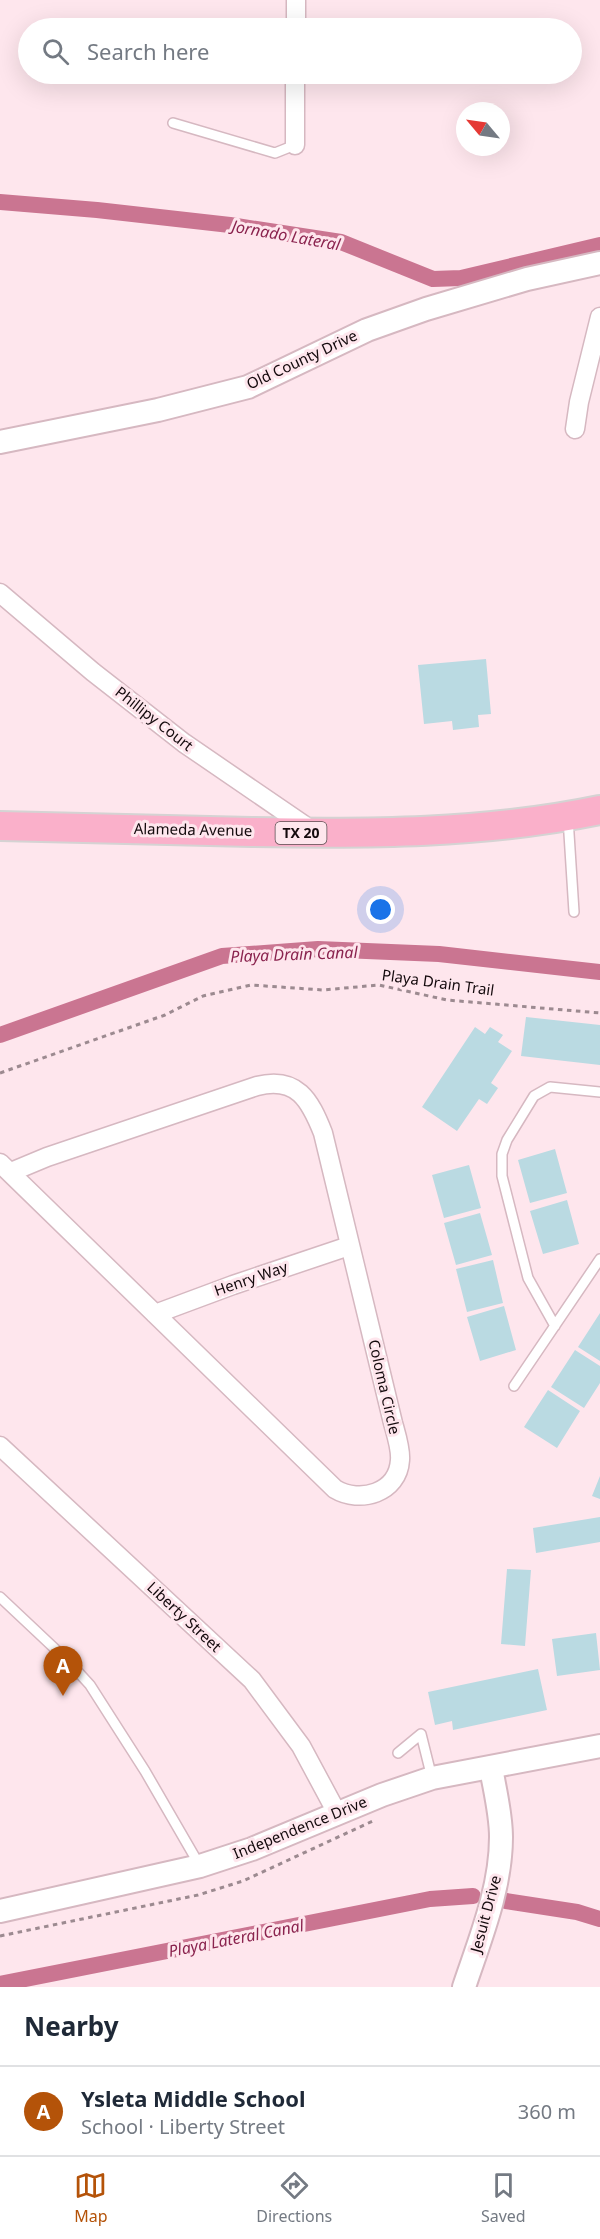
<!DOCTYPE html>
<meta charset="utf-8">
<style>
body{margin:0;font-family:"Noto Sans",sans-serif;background:#f6f6f7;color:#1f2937}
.compass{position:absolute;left:456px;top:102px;width:54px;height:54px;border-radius:50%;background:#fff;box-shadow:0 6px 24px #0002;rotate:299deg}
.you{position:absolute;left:381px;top:910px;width:21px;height:21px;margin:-15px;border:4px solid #fff;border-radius:50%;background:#1a73e8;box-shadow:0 0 0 9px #1a73e833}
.badge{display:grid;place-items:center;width:39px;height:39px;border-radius:50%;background:#b45309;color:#fff;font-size:20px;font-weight:700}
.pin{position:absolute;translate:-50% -50px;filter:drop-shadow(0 2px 3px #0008)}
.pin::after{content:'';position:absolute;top:32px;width:21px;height:18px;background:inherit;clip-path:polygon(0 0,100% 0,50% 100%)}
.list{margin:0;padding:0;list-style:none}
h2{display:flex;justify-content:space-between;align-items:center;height:78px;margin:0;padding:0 24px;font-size:26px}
h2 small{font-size:20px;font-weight:400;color:#747a83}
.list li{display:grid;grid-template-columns:39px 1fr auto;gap:18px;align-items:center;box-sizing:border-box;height:90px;padding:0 24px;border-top:2px solid #e0e1e3}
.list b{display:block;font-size:22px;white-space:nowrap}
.list p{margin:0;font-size:20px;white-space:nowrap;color:#747a83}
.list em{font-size:20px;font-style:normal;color:#747a83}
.icon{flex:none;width:33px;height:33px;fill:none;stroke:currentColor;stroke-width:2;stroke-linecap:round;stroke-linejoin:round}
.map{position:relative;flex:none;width:600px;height:1987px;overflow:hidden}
.search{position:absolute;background:#fff;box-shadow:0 6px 24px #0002;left:18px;right:18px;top:18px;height:66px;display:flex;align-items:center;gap:15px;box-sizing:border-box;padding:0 21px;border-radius:33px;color:#747a83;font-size:22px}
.sheet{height:168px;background:#fff}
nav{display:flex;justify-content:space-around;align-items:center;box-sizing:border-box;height:84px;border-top:2px solid #e0e1e3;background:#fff;font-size:16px;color:#747a83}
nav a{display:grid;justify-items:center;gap:3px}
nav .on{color:#b45309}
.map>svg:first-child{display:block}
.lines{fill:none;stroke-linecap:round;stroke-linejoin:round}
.canal{stroke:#ca7591;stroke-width:16}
.building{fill:#badae2}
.service-casing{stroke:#d6b8c1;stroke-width:12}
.minor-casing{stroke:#d6b8c1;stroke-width:21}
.tertiary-casing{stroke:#d6b8c1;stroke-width:26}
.primary-casing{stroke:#d5d3d3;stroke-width:32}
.path{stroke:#9c8a90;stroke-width:3;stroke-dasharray:4.5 4.5;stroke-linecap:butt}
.service{stroke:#fff;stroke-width:9}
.minor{stroke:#fff;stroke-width:18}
.tertiary{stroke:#fff;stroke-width:22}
.primary{stroke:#fab0ca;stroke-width:28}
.labels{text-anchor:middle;stroke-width:6;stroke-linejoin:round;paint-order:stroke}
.shield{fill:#fee6ed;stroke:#5a4c50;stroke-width:1.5}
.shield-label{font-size:14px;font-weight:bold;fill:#140a0d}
.street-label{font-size:15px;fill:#140a0d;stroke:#fee6ed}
.water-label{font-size:16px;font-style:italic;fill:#8a234e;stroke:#fee6ed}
</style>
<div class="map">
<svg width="600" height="1987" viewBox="0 0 600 1987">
<rect width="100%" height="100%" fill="#fee6ed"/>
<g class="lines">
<path class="canal" d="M0,202L97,210L230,225L341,242L433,279L461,278L600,245
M0,1035L222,956L318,949L439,954L600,972
M506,1901L577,1912L600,1919
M0,1984L430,1899L473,1896"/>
</g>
<path class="building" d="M486,659L491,714L478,715L479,727L453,730L452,721L424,724L418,665Z
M526,1017L600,1025V1065L521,1056Z
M475,1027L485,1034L490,1027L503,1035L498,1042L512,1051L491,1083L498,1088L487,1104L479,1099L457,1131L422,1107Z
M555,1149L567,1193L530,1203L518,1160Z
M469,1165L481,1208L444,1218L432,1175Z
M567,1200L579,1244L543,1254L530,1211Z
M480,1213L492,1255L456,1265L444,1223Z
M493,1260L503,1303L467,1312L456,1269Z
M504,1306L516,1350L480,1361L467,1317Z
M600,1313V1361L578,1347Z
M575,1350L600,1366V1383L584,1408L551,1387Z
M548,1390L580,1411L557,1448L524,1427Z
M600,1476V1499L592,1496Z
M600,1517V1542L536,1553L533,1528Z
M507,1569L531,1570L525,1646L501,1644Z
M596,1633L600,1670L557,1676L552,1639Z
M538,1669L547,1710L453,1730L452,1721L435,1725L428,1692Z"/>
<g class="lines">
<defs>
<path id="service" d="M173,123L275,153L295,145
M568,818L574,912
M555,1326L528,1278L502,1176V1154L507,1140L534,1096L550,1087L600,1092
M514,1386L600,1259
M0,1597L69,1662L90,1685L145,1771L200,1866
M398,1753L421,1734L432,1778"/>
<path id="minor" d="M296,28V0
M295,145V74
M575,429L579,402L600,317
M0,593L93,672L184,743L314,832
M0,1163L335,1489C360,1504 398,1493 400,1460C401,1449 396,1434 393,1423L323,1133C310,1100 297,1076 257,1086L47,1157L11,1172
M155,1314L233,1285L349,1246
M0,1446L252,1680L301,1746L337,1813"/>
<path id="tertiary" d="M0,442L158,410L248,387L367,330L426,309L527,279L600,263
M0,1911L200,1866L252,1849L382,1795L432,1778L600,1746
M464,1987C480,1939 501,1889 501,1837C501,1814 495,1791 491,1768"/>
<path id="primary" d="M0,826C84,828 167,830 251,832C368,834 485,834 600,810"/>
</defs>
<use href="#service" class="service-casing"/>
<use href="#minor" class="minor-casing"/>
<use href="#tertiary" class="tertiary-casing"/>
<use href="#primary" class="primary-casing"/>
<path class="path" d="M0,1073L165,1015L203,996L251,985L323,990L379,985L447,1000L600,1013
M0,1936L198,1895L243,1881L375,1820"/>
<use href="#service" class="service"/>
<use href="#minor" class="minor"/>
<use href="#tertiary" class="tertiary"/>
<use href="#primary" class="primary"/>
</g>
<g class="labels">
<rect class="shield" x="275.5" y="822" width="51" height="22" rx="4.5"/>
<g class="shield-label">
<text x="301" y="838">TX 20</text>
</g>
<g class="street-label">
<text transform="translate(302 360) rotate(-25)" y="5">Old County Drive</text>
<text transform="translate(154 719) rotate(38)" y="5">Phillipy Court</text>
<text transform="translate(193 830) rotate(1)" y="5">Alameda Avenue</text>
<text transform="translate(438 983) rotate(8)" y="5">Playa Drain Trail</text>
<text transform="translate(251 1279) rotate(-19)" y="5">Henry Way</text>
<text transform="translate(384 1387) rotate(77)" y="5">Coloma Circle</text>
<text transform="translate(184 1617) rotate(43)" y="5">Liberty Street</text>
<text transform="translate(300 1828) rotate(-22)" y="5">Independence Drive</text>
<text transform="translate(486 1914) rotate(-75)" y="5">Jesuit Drive</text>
</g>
<g class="water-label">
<text transform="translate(286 235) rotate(10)" y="6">Jornado Lateral</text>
<text transform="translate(294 954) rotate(-2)" y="6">Playa Drain Canal</text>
<text transform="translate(236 1938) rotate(-11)" y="6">Playa Lateral Canal</text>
</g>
</g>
</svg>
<svg class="compass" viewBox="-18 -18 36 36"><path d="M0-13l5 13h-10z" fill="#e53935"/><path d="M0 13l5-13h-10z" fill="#747a83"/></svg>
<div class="you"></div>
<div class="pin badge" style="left:63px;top:1696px">A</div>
<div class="search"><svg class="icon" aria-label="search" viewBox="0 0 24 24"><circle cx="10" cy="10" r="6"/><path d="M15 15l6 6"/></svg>Search here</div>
</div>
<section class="sheet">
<h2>Nearby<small></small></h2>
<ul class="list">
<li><span class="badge">A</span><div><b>Ysleta Middle School</b><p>School · Liberty Street</p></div><em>360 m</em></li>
</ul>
</section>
<nav>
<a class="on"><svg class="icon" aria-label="map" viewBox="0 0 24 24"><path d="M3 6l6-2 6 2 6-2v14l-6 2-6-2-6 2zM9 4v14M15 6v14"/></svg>Map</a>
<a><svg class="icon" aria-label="directions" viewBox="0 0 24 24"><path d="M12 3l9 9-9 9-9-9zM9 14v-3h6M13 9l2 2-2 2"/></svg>Directions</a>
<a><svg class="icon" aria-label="saved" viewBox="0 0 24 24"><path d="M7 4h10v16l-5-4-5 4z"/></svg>Saved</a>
</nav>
